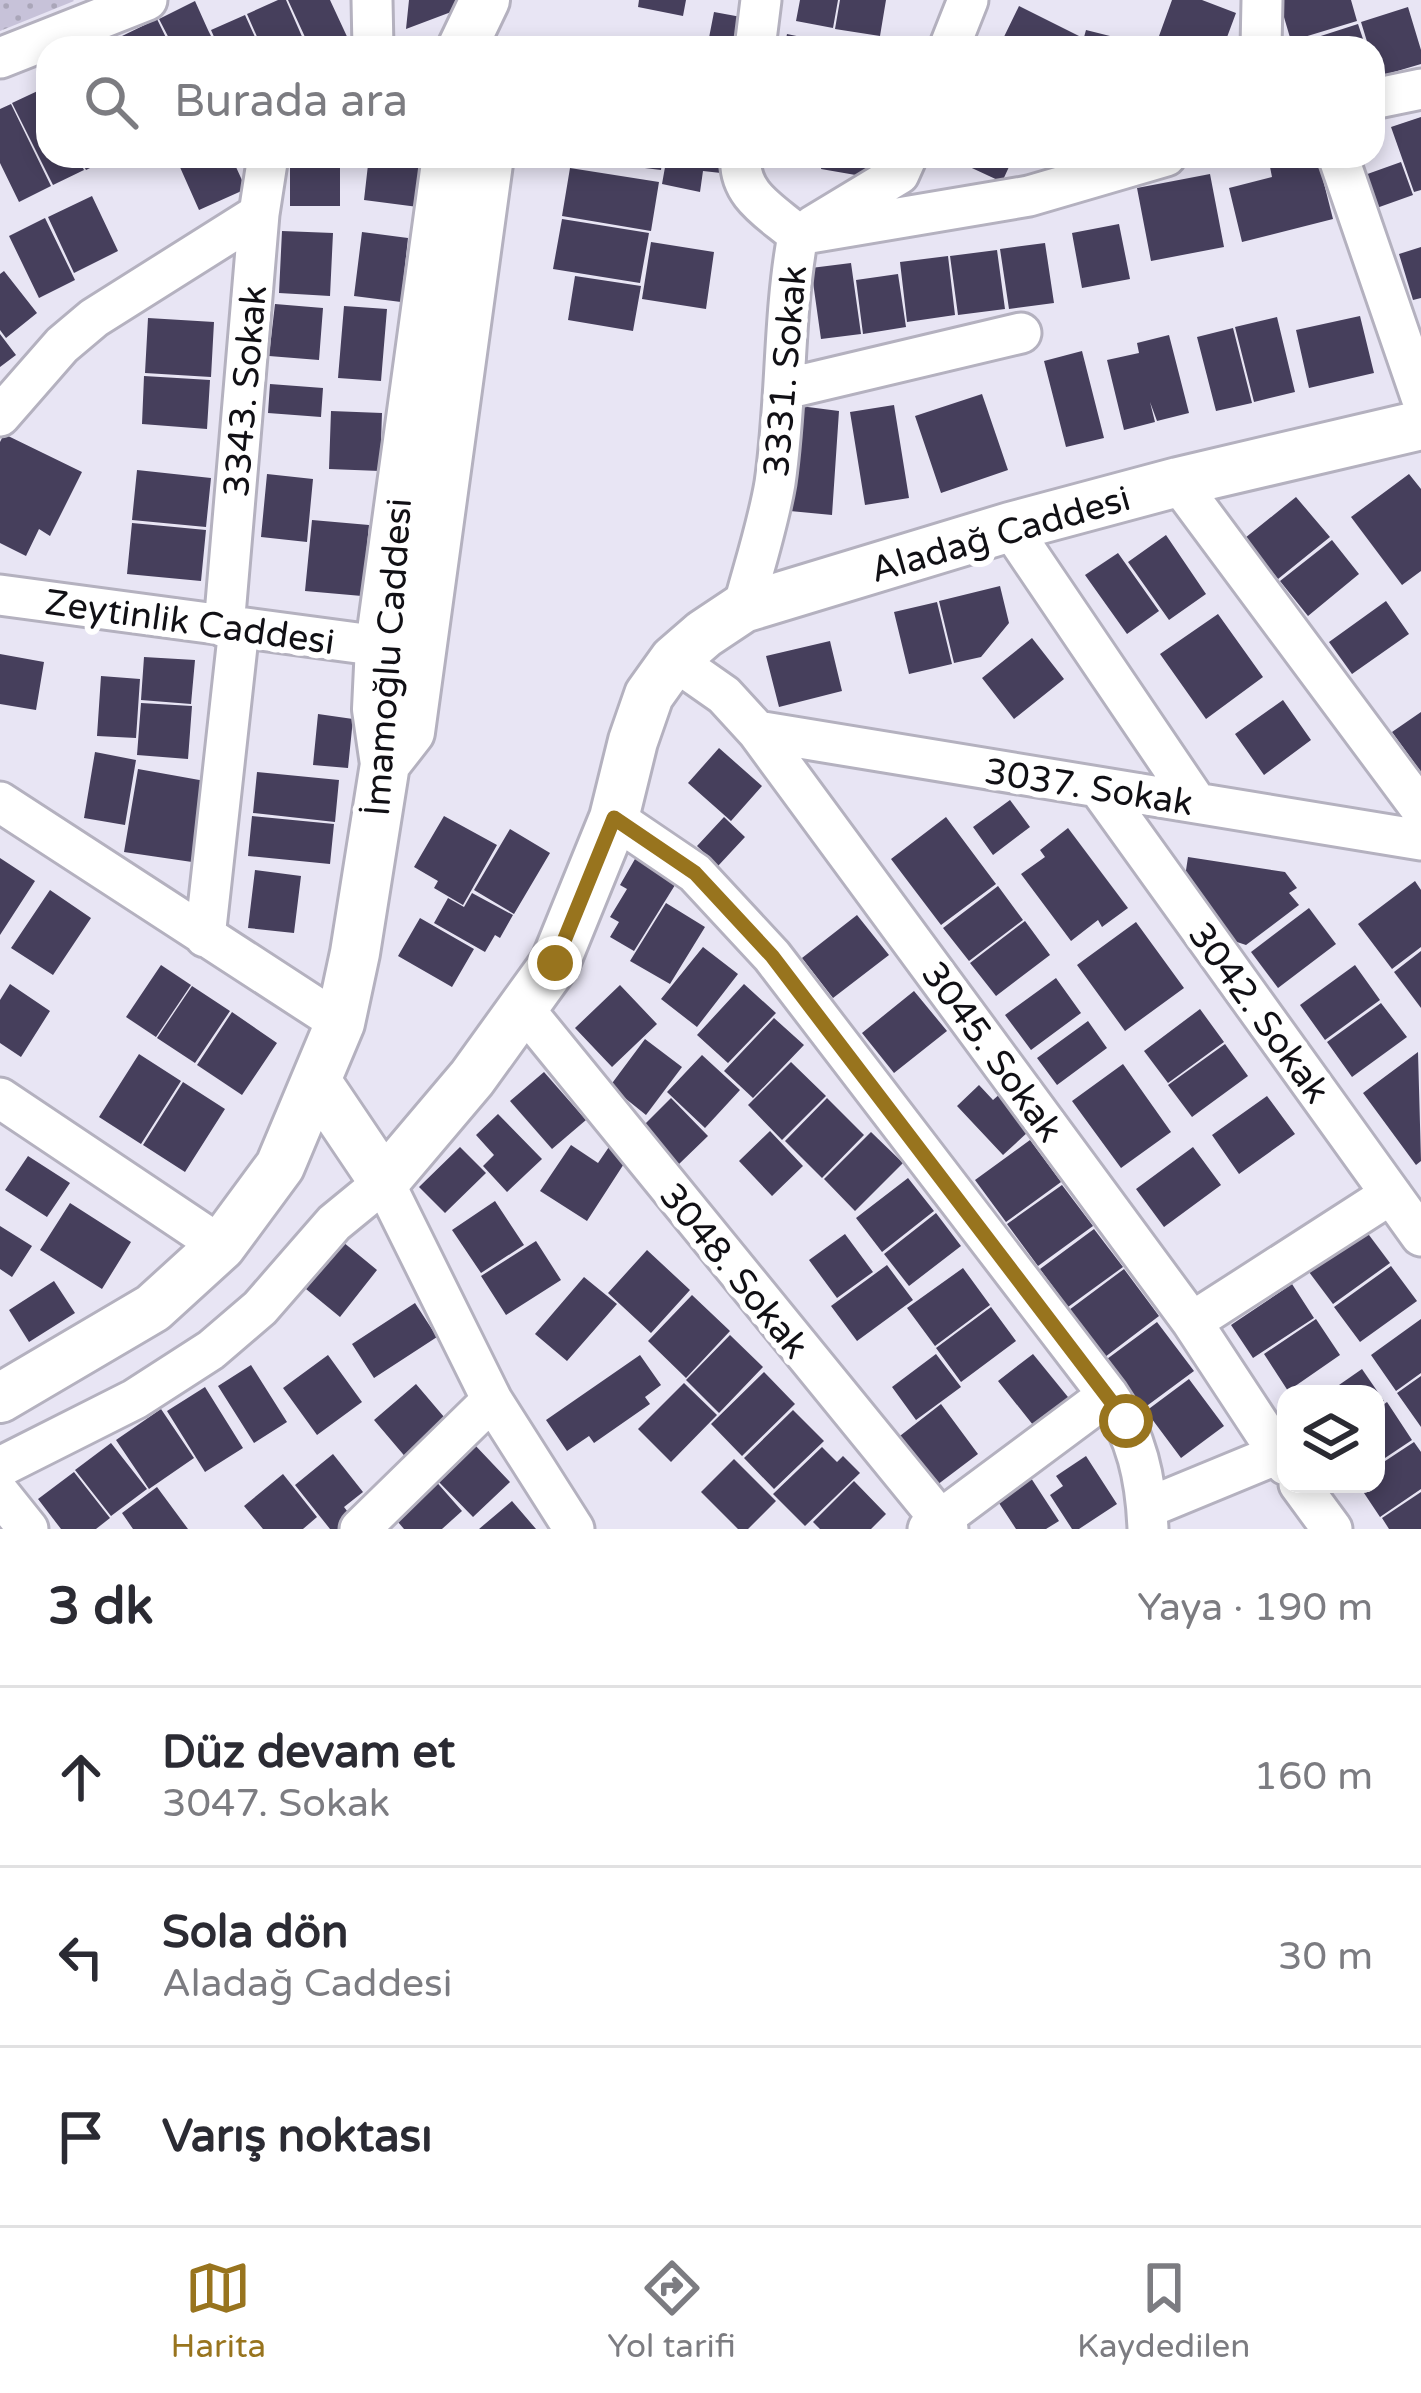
<!DOCTYPE html>
<html lang="tr">
<meta charset="utf-8">
<style>
body{margin:0;font-family:"Varela Round",sans-serif;background:#f2f2f3;color:#2b2b33}
.controls{position:absolute;right:36px;bottom:36px;display:grid;overflow:hidden;border-radius:24px;box-shadow:0 6px 18px #0003}
.controls button{width:108px;height:108px;display:grid;place-items:center;padding:0;border:0;border-bottom:3px solid #e1e1e2;background:#fff;color:#2b2b33;font:60px sans-serif}
.stop{position:absolute;width:36px;height:36px;margin:-27px;border:9px solid #98741e;border-radius:50%;background:#fff}
.stop.end{background:#98741e;border-color:#fff;box-shadow:0 3px 12px #0008}
.list{margin:0;padding:0;list-style:none}
h2{display:flex;justify-content:space-between;align-items:center;height:156px;margin:0;padding:0 48px;font-size:51px}
h2 small{font-size:39px;font-weight:400;color:#7c7c81}
.list li{display:grid;grid-template-columns:78px 1fr auto;gap:36px;align-items:center;box-sizing:border-box;height:180px;padding:0 48px;border-top:3px solid #e1e1e2}
.list b{display:block;font-size:45px;white-space:nowrap}
.list p{margin:0;font-size:39px;white-space:nowrap;color:#7c7c81}
.list em{font-size:39px;font-style:normal;color:#7c7c81}
.icon{flex:none;width:66px;height:66px;fill:none;stroke:currentColor;stroke-width:2;stroke-linecap:round;stroke-linejoin:round}
.map{position:relative;flex:none;width:1421px;height:1529px;overflow:hidden}
.search{position:absolute;background:#fff;box-shadow:0 6px 18px #0003;left:36px;right:36px;top:36px;height:132px;display:flex;align-items:center;gap:30px;box-sizing:border-box;padding:0 42px;border-radius:36px;color:#7c7c81;font-size:45px}
.sheet{height:696px;background:#fff}
nav{display:flex;justify-content:space-around;align-items:center;box-sizing:border-box;height:168px;border-top:3px solid #e1e1e2;background:#fff;font-size:33px;color:#7c7c81}
nav a{display:grid;justify-items:center;gap:6px}
nav .on{color:#98741e}
.map>svg:first-child{display:block}
.grass{fill:url(#grass-dots)}
.building{fill:#463f5c}
.lines{fill:none;stroke-linecap:round;stroke-linejoin:round}
.minor-casing{stroke:#b4b1bf;stroke-width:45}
.major-casing{stroke:#b4b1bf;stroke-width:54}
.minor{stroke:#fff;stroke-width:39}
.major{stroke:#fff;stroke-width:48}
.route{stroke:#98741e;stroke-width:15}
.labels{text-anchor:middle;stroke-width:12;stroke-linejoin:round;paint-order:stroke}
.street-label{font-size:36px;fill:#111015;stroke:#fff}
</style>
<div class="map">
<svg width="1421" height="1529" viewBox="0 0 1421 1529">
<defs>
<pattern id="grass-dots" width="8" height="8" patternUnits="userSpaceOnUse" patternTransform="scale(3)"><rect width="8" height="8" fill="#c7c2d9"/><path d="M2 2h.1M6 6h.1" fill="none" stroke="#aaa6b9" stroke-width="1.8" stroke-linecap="round"/></pattern>
</defs>
<rect width="100%" height="100%" fill="#e8e5f4"/>
<path class="grass" d="M0,0H73L74,1L0,31Z"/>
<path class="building" d="M278,0H286L307,48H262L247,14Z
M288,0H330L350,43L340,48H310Z
M409,0H467V6L406,29Z
M639,0H686L683,16L638,7Z
M800,0H838L833,28L796,21Z
M840,0H886L880,36L835,29Z
M1172,0H1202L1236,13L1223,48H1189L1159,36Z
M1279,0H1351L1357,21L1291,41Z
M195,1L208,30L217,48H174L159,19Z
M1019,6L1081,37L1076,48L1000,45Z
M1408,7L1421,50V64L1377,77L1373,48H1369L1361,22Z
M714,12L752,19L747,48H707Z
M245,15L260,48H219L211,30Z
M157,19L171,48H128L122,36Z
M1358,24L1366,48H1300L1299,43Z
M1086,30L1150,46V48H1081Z
M787,34L830,43L829,48H784Z
M44,88L48,96V156H77L84,170L53,185L12,103Z
M11,104L51,186L19,202L0,163V109Z
M1421,117V190L1414,192L1391,127Z
M79,156H114L86,170Z
M175,156H231L246,189L199,210Z
M290,156H340V206H290Z
M369,156H425L418,207L364,200Z
M597,156H663L661,170L596,162Z
M667,156H724L721,173L703,171L700,192L662,184Z
M823,156H876L873,178L821,169Z
M946,156H1014L1002,182Z
M1293,156H1317L1333,219L1242,242L1229,188L1272,177L1269,162Z
M1401,162L1413,195L1371,210L1359,177Z
M570,168L659,182L651,231L562,216Z
M1210,174L1224,247L1151,261L1137,188Z
M92,196L118,251L74,273L48,217Z
M45,218L75,280L39,298L9,236Z
M562,219L649,233L640,283L553,269Z
M1119,224L1130,279L1082,288L1072,233Z
M282,231L333,233L330,296L279,293Z
M362,232L408,238L401,302L354,296Z
M651,242L714,252L706,309L642,299Z
M1045,243L1054,303L1009,309L1000,249Z
M1421,247V298L1413,300L1399,254Z
M997,250L1005,309L958,315L950,256Z
M948,256L955,315L907,322L900,262Z
M851,263L861,334L821,339L811,268Z
M4,271L37,313L6,338L0,330V274Z
M898,274L906,327L863,334L856,280Z
M575,276L641,286L633,331L568,320Z
M275,304L323,308L319,360L269,356Z
M344,306L387,309L381,381L338,378Z
M1360,316L1374,373L1309,388L1296,330Z
M1277,317L1295,392L1254,402L1235,327Z
M148,318L214,322L211,377L145,373Z
M1233,328L1252,403L1216,411L1197,337Z
M0,334L16,355L0,367Z
M1169,335L1189,413L1157,421L1150,402L1155,422L1124,430L1107,360L1139,353L1137,343Z
M1082,351L1104,438L1066,447L1044,361Z
M144,376L210,380L207,429L142,424Z
M270,384L323,388L321,417L268,413Z
M982,394L1008,470L941,493L915,416Z
M894,405L909,498L865,505L850,412Z
M800,406L839,411L832,515L790,511Z
M331,411L382,413L380,471L329,469Z
M4,434L82,472L50,536L39,529L26,556L0,543V442Z
M137,470L211,478L206,527L132,520Z
M267,474L313,479L307,542L261,537Z
M1409,474L1421,489V571L1402,585L1351,517Z
M1296,497L1330,537L1278,579L1245,538Z
M312,520L369,525L362,596L305,591Z
M132,523L206,530L201,581L127,574Z
M1166,535L1206,594L1169,620L1128,562Z
M1332,540L1359,574L1308,616L1280,581Z
M1118,553L1159,611L1127,634L1085,575Z
M1000,586L1009,623L981,657L954,663L939,601Z
M1386,601L1409,634L1352,674L1329,642Z
M937,602L952,664L909,674L894,612Z
M1218,614L1263,677L1206,719L1160,654Z
M1032,638L1064,679L1014,719L982,678Z
M830,641L842,691L779,707L766,656Z
M0,654L44,662L36,710L0,704Z
M144,657L195,660L191,704L141,700Z
M101,676L140,679L136,738L97,736Z
M1283,700L1311,740L1264,775L1235,734Z
M141,703L192,706L188,759L137,755Z
M1421,712V772L1392,732Z
M318,714L353,719L348,768L313,765Z
M719,748L762,786L731,821L688,783Z
M95,752L136,760L125,825L84,818Z
M138,769L205,781L192,862L124,852Z
M257,772L339,780L335,822L253,813Z
M1010,800L1030,827L993,855L973,827Z
M252,816L334,824L330,864L248,856Z
M444,816L497,845L463,905L434,888L438,881L414,867Z
M724,817L745,837L718,866L697,846Z
M946,817L996,884L941,925L891,859Z
M1068,828L1128,908L1102,927L1098,920L1071,941L1021,874L1045,857L1040,850Z
M510,829L550,853L514,914L474,890Z
M639,852L680,877L634,951L610,937L619,922L610,917L627,889L620,885Z
M1188,857L1285,872L1297,888L1289,893L1299,905L1246,945L1234,941L1185,877Z
M0,858L35,881L0,935Z
M255,870L301,876L294,933L248,928Z
M1415,881L1421,890V947L1392,969L1358,924Z
M998,886L1023,920L969,961L943,928Z
M50,890L91,918L53,975L11,948Z
M472,893L513,915L500,938L495,935L485,952L434,923L448,898L464,907Z
M666,903L705,927L670,984L630,961Z
M1309,908L1336,944L1278,988L1251,952Z
M857,915L889,955L833,998L802,958Z
M420,918L474,949L452,987L398,956Z
M1025,921L1050,955L996,996L970,963Z
M1136,922L1184,988L1125,1031L1077,965Z
M703,947L738,974L697,1027L661,999Z
M1421,951V1008L1394,972Z
M161,965L191,985L156,1037L126,1017Z
M1355,965L1380,1000L1325,1040L1300,1005Z
M1056,978L1081,1013L1031,1050L1005,1015Z
M10,984L50,1011L21,1057L0,1043V1000Z
M744,984L776,1013L728,1063L697,1035Z
M620,985L657,1024L612,1067L575,1028Z
M192,986L230,1011L195,1063L157,1038Z
M914,991L947,1031L894,1073L862,1033Z
M1381,1003L1407,1037L1352,1077L1327,1042Z
M1200,1009L1224,1042L1168,1083L1144,1051Z
M232,1012L277,1043L242,1095L197,1065Z
M774,1018L804,1045L753,1098L724,1071Z
M1088,1021L1107,1048L1057,1085L1037,1058Z
M645,1039L682,1067L646,1115L610,1086Z
M1225,1044L1248,1076L1192,1117L1168,1085Z
M1418,1052L1421,1161L1416,1165L1363,1093Z
M139,1054L181,1081L141,1144L99,1117Z
M702,1055L740,1090L705,1128L667,1092Z
M791,1062L826,1096L782,1140L748,1105Z
M1123,1064L1171,1132L1121,1168L1072,1101Z
M544,1072L586,1120L552,1149L510,1101Z
M183,1082L225,1109L185,1172L143,1145Z
M979,1085L993,1100L1009,1086L1041,1120L1003,1155L957,1106Z
M1267,1096L1295,1134L1239,1174L1212,1135Z
M671,1098L708,1136L679,1164L642,1127Z
M827,1098L864,1135L822,1178L785,1141Z
M498,1114L542,1159L507,1192L483,1166L494,1155L476,1135Z
M770,1131L803,1166L772,1196L739,1161Z
M871,1132L903,1163L855,1211L824,1179Z
M1030,1140L1061,1182L1006,1222L975,1180Z
M611,1144L629,1156L587,1221L540,1191L571,1145L598,1163Z
M460,1147L486,1173L445,1213L419,1187Z
M1193,1147L1221,1185L1164,1227L1136,1189Z
M28,1156L70,1183L47,1217L5,1190Z
M908,1178L934,1211L882,1252L856,1218Z
M1062,1185L1093,1226L1038,1266L1007,1224Z
M495,1201L524,1245L481,1273L452,1230Z
M70,1203L131,1242L102,1289L40,1250Z
M936,1213L961,1246L909,1286L884,1254Z
M0,1226L32,1246L12,1277L0,1269Z
M1363,1227L1390,1263L1333,1304L1306,1268Z
M1094,1229L1123,1267L1068,1307L1040,1269Z
M845,1234L873,1272L837,1298L809,1260Z
M536,1241L561,1280L506,1315L481,1276Z
M343,1242L377,1270L340,1317L306,1289Z
M647,1250L690,1290L651,1333L608,1293Z
M887,1265L913,1300L857,1341L831,1306Z
M1391,1266L1417,1301L1360,1342L1334,1307Z
M963,1268L990,1305L935,1346L907,1308Z
M1124,1269L1159,1316L1105,1357L1069,1310Z
M584,1277L617,1304L567,1361L535,1334Z
M54,1281L75,1313L29,1342L9,1310Z
M1292,1284L1314,1318L1253,1358L1231,1325Z
M692,1295L730,1331L686,1378L648,1341Z
M415,1303L437,1337L374,1378L352,1344Z
M991,1307L1016,1341L961,1382L936,1348Z
M1316,1319L1340,1355L1288,1391L1264,1354Z
M1421,1319V1373L1396,1391L1371,1355Z
M1157,1322L1194,1371L1144,1408L1107,1359Z
M730,1335L763,1367L719,1413L686,1380Z
M936,1354L961,1387L916,1420L892,1387Z
M1033,1354L1072,1402L1037,1430L998,1381Z
M328,1355L362,1402L317,1435L283,1388Z
M640,1355L661,1385L645,1397L650,1404L594,1443L589,1436L567,1451L546,1420Z
M251,1365L287,1422L254,1443L218,1386Z
M1362,1369L1384,1401L1376,1407V1394H1326Z
M764,1372L795,1404L742,1456L711,1424Z
M1421,1376V1427L1397,1393Z
M1189,1379L1224,1426L1181,1458L1146,1411Z
M684,1383L717,1415L671,1462L638,1429Z
M416,1384L450,1424L408,1460L374,1420Z
M205,1387L243,1448L205,1472L167,1411Z
M1387,1402L1412,1440L1376,1464V1410Z
M941,1404L978,1454L933,1488L896,1439Z
M161,1409L194,1458L149,1489L116,1440Z
M793,1410L824,1441L774,1489L744,1458Z
M1414,1442L1421,1452V1489L1380,1517L1358,1484H1376V1467Z
M111,1443L147,1489L111,1516L75,1470Z
M473,1443L510,1482L473,1517L435,1478Z
M822,1447L837,1462L843,1456L860,1473L805,1526L773,1494Z
M333,1454L363,1492L344,1507L354,1520L343,1529H330L295,1485Z
M1086,1456L1117,1504L1079,1529H1072L1050,1495L1063,1486L1056,1476Z
M734,1459L776,1501L748,1529H738L701,1492Z
M74,1472L110,1518L96,1529H61L38,1499Z
M283,1474L317,1517L303,1529H263L244,1506Z
M433,1478L462,1511L442,1529H404L392,1515Z
M1031,1478L1059,1521L1046,1529H1016L997,1500Z
M854,1481L886,1514L871,1529H820L813,1522Z
M157,1487L188,1529H133L122,1513Z
M1421,1492V1529H1389L1382,1518Z
M512,1501L536,1529H479Z"/>
<g class="lines">
<defs>
<path id="minor" d="M372,0L373,48
M755,48L761,0
M949,48L968,0
M1261,48L1262,0
M0,58L147,0
M1373,99L1421,89
M741,156C737,195 772,212 798,235C783,316 787,401 775,483C768,525 754,567 743,608
M1338,156L1421,397
M813,226L899,174L907,156
M798,235L1029,196L1166,156
M785,389L1021,333
M0,416L62,345L94,318L259,214
M1178,482L1421,809
M1010,527L1196,802
M0,595L380,646
M224,627L259,214L268,156
M674,660L724,695L757,731L1192,1322L1286,1465
M757,731L1421,840
M1099,788L1421,1236
M0,802L340,1023
M614,818L695,873L772,956L1108,1395C1137,1436 1146,1479 1148,1529
M205,937L239,628
M524,1009L948,1529
M0,1098L221,1246
M1192,1322L1391,1194
M0,1467L135,1399L211,1350L260,1308L334,1223L384,1182L492,1400L574,1529
M1299,1484L1332,1529
M0,1494L28,1529
M1147,1508L1278,1454
M360,1529L492,1400
M928,1529L1108,1395"/>
<path id="major" d="M462,48L485,0
M385,764L410,732L489,156
M316,1081L384,1182L472,1078L555,963L614,818L633,741L649,695L674,660L704,634L743,608L1010,527L1178,482L1421,425
M0,1398L153,1308L221,1246L280,1166L340,1023L355,953L385,764L377,709L380,646L447,156"/>
</defs>
<use href="#minor" class="minor-casing"/>
<use href="#major" class="major-casing"/>
<use href="#minor" class="minor"/>
<use href="#major" class="major"/>
</g>
<g class="lines">
<path class="route" d="M555,963L614,818L695,873L772,956L1126,1421"/>
</g>
<g class="labels">
<g class="street-label">
<text transform="translate(784 371) rotate(-85)" y="13">3331. Sokak</text>
<text transform="translate(244 391) rotate(-85)" y="13">3343. Sokak</text>
<text transform="translate(1000 533) rotate(-16)" y="13">Aladağ Caddesi</text>
<text transform="translate(190 621) rotate(8)" y="13">Zeytinlik Caddesi</text>
<text transform="translate(387 657) rotate(-86)" y="13">İmamoğlu Caddesi</text>
<text transform="translate(1089 786) rotate(9)" y="13">3037. Sokak</text>
<text transform="translate(1260 1012) rotate(54)" y="13">3042. Sokak</text>
<text transform="translate(993 1051) rotate(54)" y="13">3045. Sokak</text>
<text transform="translate(735 1270) rotate(51)" y="13">3048. Sokak</text>
</g>
</g>
</svg>
<div class="controls">
<button><svg class="icon" aria-label="layers" viewBox="0 0 24 24"><path d="M12 4l9 5-9 5-9-5zM3 14l9 5 9-5"/></svg></button>
</div>
<div class="stop" style="left:1126px;top:1421px"></div>
<div class="stop end" style="left:555px;top:963px"></div>
<div class="search"><svg class="icon" aria-label="search" viewBox="0 0 24 24"><circle cx="10" cy="10" r="6"/><path d="M15 15l6 6"/></svg>Burada ara</div>
</div>
<section class="sheet">
<h2>3 dk<small>Yaya · 190 m</small></h2>
<ul class="list">
<li><svg class="icon" aria-label="ahead" viewBox="0 0 24 24"><path d="M12 20V5M6 11l6-6 6 6"/></svg><div><b>Düz devam et</b><p>3047. Sokak</p></div><em>160 m</em></li>
<li><svg class="icon" aria-label="left" viewBox="0 0 24 24"><path d="M17 20v-9H6M10 6l-5 5 5 5"/></svg><div><b>Sola dön</b><p>Aladağ Caddesi</p></div><em>30 m</em></li>
<li><svg class="icon" aria-label="arrive" viewBox="0 0 24 24"><path d="M6 21V4h12l-3 4 3 4H6"/></svg><div><b>Varış noktası</b></div></li>
</ul>
</section>
<nav>
<a class="on"><svg class="icon" aria-label="map" viewBox="0 0 24 24"><path d="M3 6l6-2 6 2 6-2v14l-6 2-6-2-6 2zM9 4v14M15 6v14"/></svg>Harita</a>
<a><svg class="icon" aria-label="directions" viewBox="0 0 24 24"><path d="M12 3l9 9-9 9-9-9zM9 14v-3h6M13 9l2 2-2 2"/></svg>Yol tarifi</a>
<a><svg class="icon" aria-label="saved" viewBox="0 0 24 24"><path d="M7 4h10v16l-5-4-5 4z"/></svg>Kaydedilen</a>
</nav>
